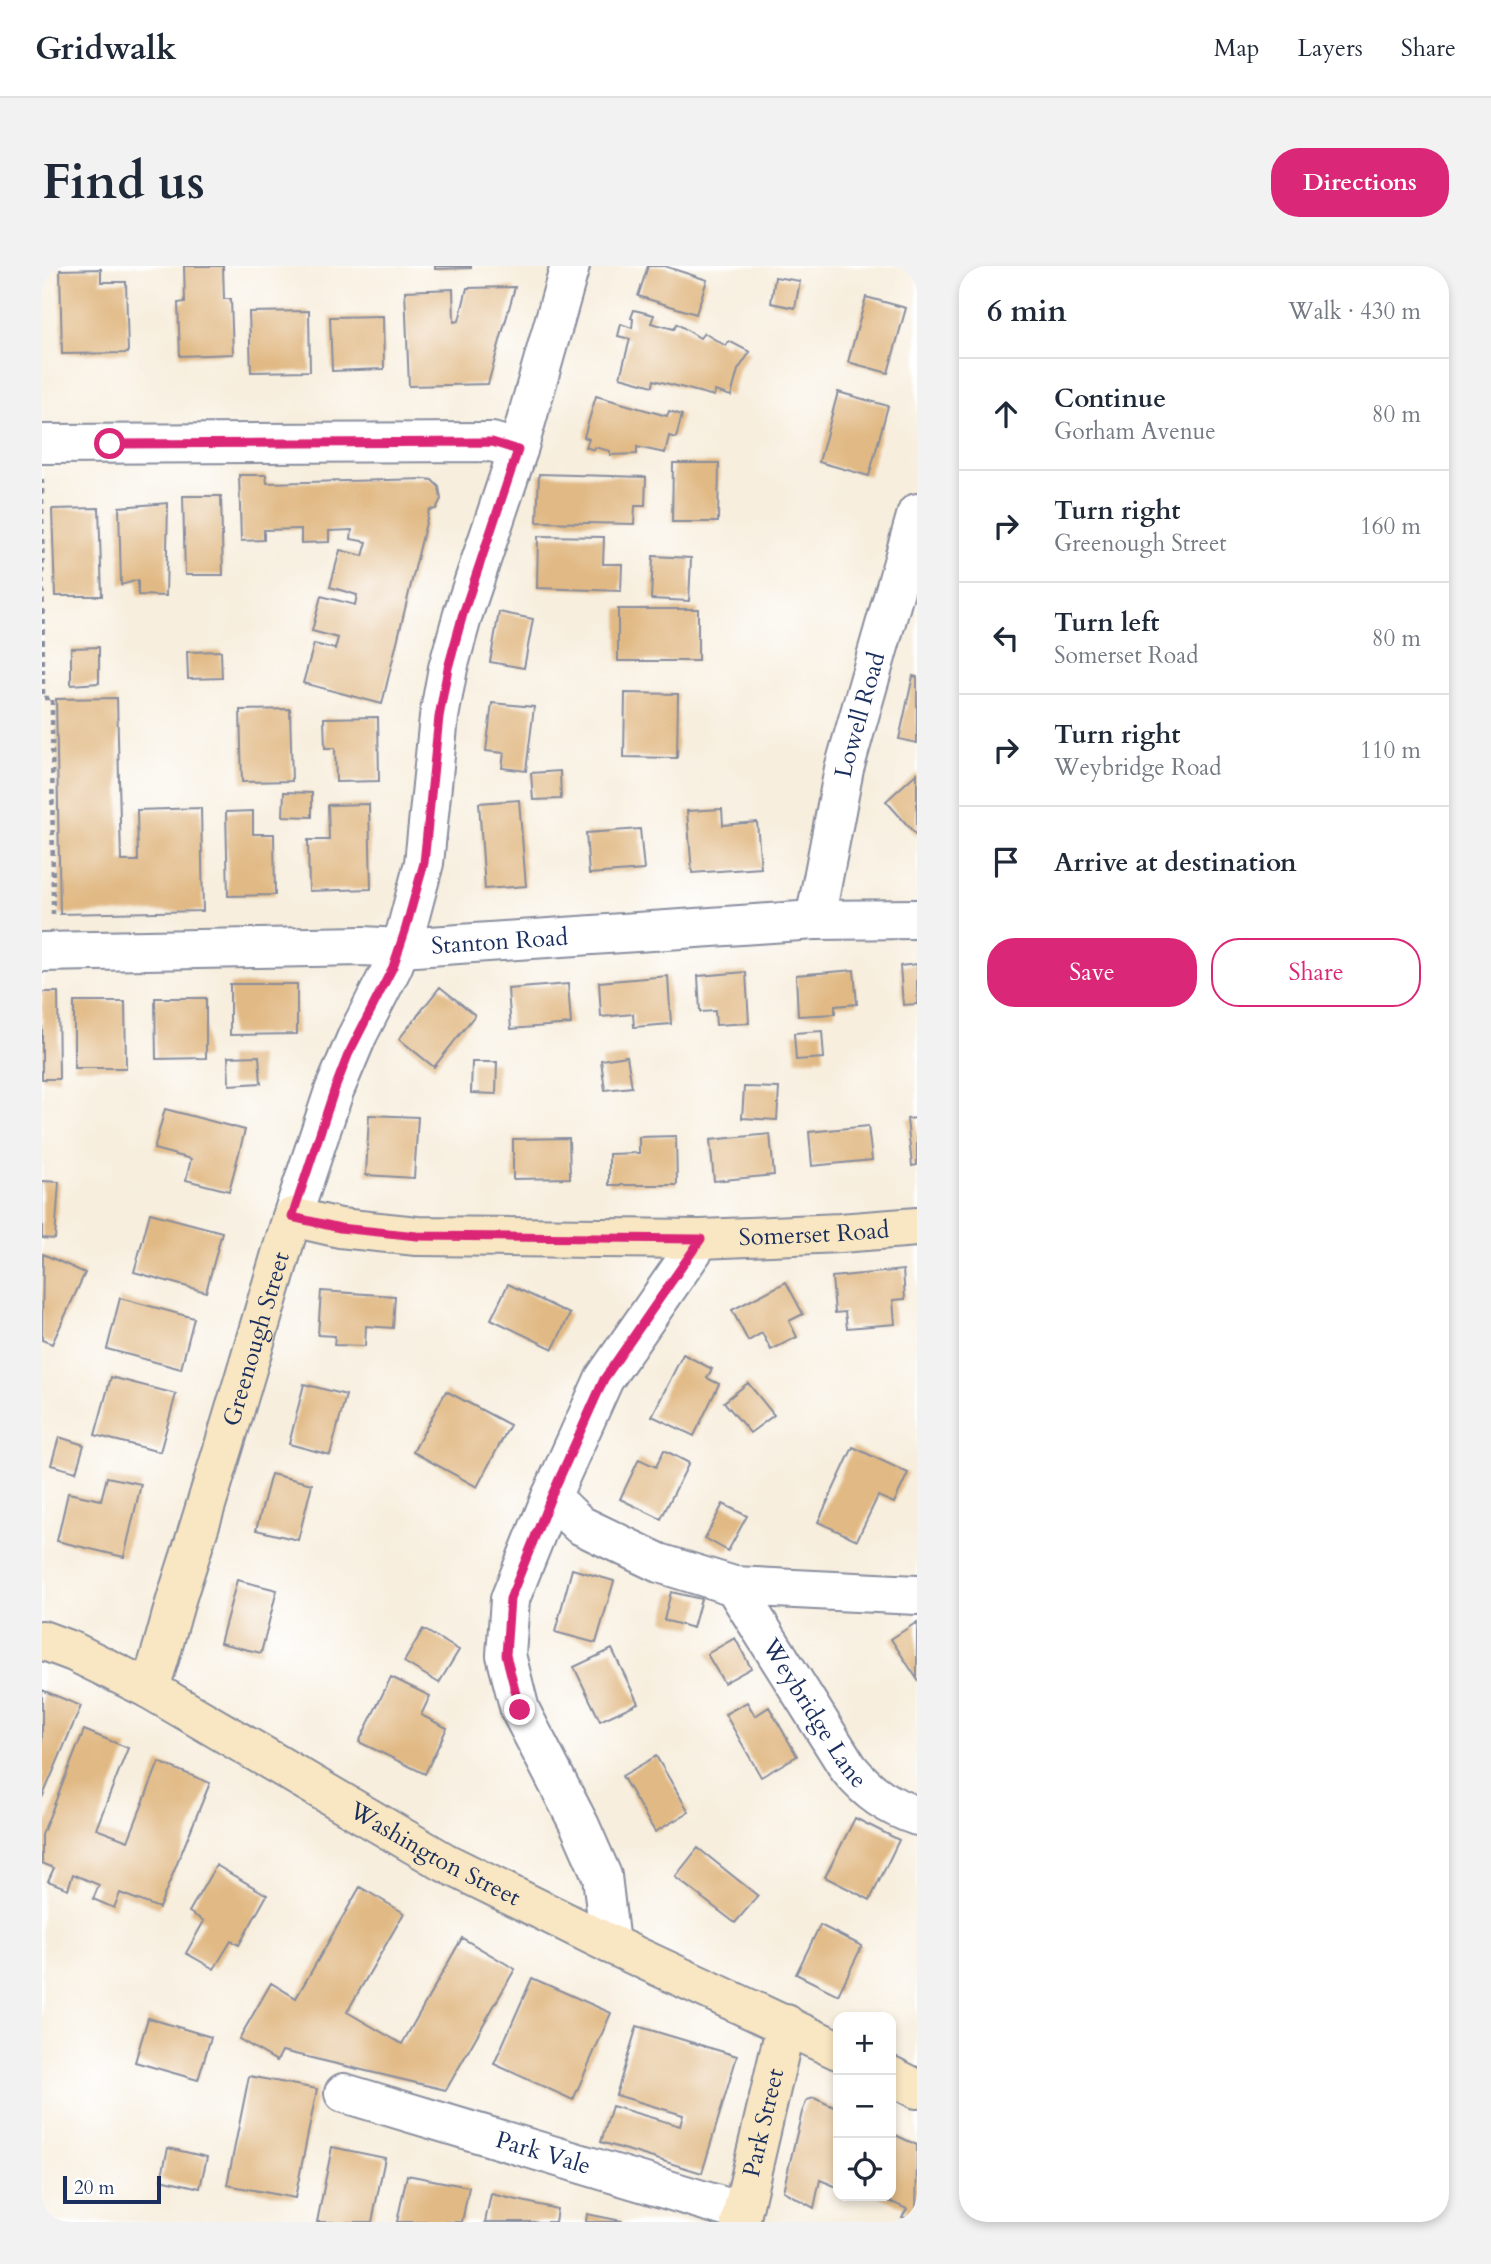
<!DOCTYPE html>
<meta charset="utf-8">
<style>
body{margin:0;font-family:Cardo,serif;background:#f2f2f3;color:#1f2937}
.controls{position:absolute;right:21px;bottom:21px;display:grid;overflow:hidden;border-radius:14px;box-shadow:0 4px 10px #0003}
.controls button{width:63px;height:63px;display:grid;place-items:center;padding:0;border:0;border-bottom:2px solid #e0e1e3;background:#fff;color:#1f2937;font:35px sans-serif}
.scale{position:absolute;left:21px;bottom:18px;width:98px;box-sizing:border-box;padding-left:7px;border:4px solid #1b2f5e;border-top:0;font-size:19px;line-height:24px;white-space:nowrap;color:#1b2f5e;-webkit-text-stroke:5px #fff;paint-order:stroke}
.stop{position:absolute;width:21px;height:21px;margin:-16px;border:5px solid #db2777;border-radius:50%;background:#fff}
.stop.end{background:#db2777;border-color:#fff;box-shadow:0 2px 7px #0008}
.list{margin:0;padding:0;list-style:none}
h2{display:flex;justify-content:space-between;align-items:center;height:91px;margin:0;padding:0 28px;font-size:30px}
h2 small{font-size:23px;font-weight:400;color:#747a83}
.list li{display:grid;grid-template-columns:46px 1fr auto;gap:21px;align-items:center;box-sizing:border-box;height:112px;padding:0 28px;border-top:2px solid #e0e1e3}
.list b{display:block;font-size:26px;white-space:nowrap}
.list p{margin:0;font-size:23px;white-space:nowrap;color:#747a83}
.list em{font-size:23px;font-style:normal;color:#747a83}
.actions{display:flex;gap:14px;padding:21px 28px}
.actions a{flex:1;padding:16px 0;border:2px solid #db2777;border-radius:28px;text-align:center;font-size:24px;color:#db2777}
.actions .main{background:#db2777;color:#fff}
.icon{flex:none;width:38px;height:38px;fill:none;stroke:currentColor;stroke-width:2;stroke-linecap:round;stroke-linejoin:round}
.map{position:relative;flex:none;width:875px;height:1956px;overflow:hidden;border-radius:28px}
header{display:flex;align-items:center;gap:42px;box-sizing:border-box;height:98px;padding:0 35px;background:#fff;border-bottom:2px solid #e0e1e3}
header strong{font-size:33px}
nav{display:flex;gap:38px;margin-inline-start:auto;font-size:24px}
.intro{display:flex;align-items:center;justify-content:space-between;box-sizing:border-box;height:168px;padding:0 42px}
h1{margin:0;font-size:49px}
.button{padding:18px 32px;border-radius:28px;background:#db2777;color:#fff;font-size:24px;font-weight:700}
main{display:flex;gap:42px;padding:0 42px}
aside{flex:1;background:#fff;border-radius:28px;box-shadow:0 4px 10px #0003}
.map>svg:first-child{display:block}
.building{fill:#e1b984}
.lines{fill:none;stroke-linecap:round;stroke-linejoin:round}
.street-casing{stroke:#898e9e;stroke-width:42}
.secondary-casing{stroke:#898e9e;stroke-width:42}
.path{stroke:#898e9e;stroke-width:4.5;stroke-dasharray:5 5;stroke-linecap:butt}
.street{stroke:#fff;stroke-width:38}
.secondary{stroke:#f9e7c3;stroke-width:38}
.route{stroke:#db2777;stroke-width:9}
.labels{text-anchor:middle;stroke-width:6;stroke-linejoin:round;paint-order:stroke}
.street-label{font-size:24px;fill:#1b2f5e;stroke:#fff}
</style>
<header>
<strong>Gridwalk</strong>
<nav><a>Map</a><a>Layers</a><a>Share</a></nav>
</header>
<div class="intro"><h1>Find us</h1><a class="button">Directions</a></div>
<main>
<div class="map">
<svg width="875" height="1956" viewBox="0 0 875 1956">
<rect width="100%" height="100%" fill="#fff"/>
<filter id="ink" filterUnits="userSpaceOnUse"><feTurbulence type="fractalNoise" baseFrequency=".0143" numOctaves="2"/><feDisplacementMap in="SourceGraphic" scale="14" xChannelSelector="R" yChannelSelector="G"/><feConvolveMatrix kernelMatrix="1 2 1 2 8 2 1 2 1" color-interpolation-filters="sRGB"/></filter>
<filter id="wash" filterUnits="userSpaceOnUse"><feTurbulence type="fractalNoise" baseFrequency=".00686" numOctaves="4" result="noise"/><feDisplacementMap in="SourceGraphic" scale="28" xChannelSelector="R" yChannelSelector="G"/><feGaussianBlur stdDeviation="1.57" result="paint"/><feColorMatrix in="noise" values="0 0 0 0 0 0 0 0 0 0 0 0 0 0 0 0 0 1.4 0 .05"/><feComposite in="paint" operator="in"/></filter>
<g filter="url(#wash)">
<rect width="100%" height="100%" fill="#f7eedd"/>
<g id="blocks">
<path class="building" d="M142,0H181L182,33H189L191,88L138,90L136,37L143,36Z
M393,0H429V2L393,3Z
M606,0H622L665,14L654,48L596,30Z
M59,3V16H84L86,87L20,88L18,4Z
M733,11L758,15L753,42L729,37Z
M473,21L446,118L367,120L363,25L411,23L412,56L417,55L425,22Z
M824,31L864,42L846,107L806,96Z
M592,44L612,49L609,57L632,63L635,58L658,72L662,67L684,80L687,75L708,86L696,104L689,130L673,125L672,130L612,114L611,120L578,111L588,73L576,70L579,58L590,62L591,53L589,52Z
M267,45L268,105L209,106L207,46Z
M341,50L342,103L290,105L288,51Z
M796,126L846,140L827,210L777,196Z
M554,130L625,150L627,145L640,149L634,172L627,170L623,187L595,181V188L568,189V185L552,181V184L544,181L547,173L542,171Z
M631,197H677L676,256H630Z
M497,208L604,211L603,240H593L592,258L495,256Z
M197,209H224L225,217L384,213L390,214L397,221L399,233L394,243L387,244L340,438L261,417L272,378L293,383L296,372L270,365L279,330L313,339L315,329L288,321L298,284L321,290L325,276L309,273L310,264L287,265V276L259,277V263L222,264V274L199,275Z
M141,230H179L181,309H143Z
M126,237L124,330L96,329V314L79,319L77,241Z
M57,242L60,330H13L10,243Z
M496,270L562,271L561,298H580L579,325L495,322Z
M611,290L649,292L647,335L609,333Z
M576,343H656V395H576Z
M457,346L491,353L482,402L448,396Z
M57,381V417L29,419V382Z
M179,385L180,412L146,413L145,386Z
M871,410L875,411V477L857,473Z
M583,427L636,428L635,492L582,491Z
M75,432L79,595H96L95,544L159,542L161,645L18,648L14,433Z
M450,437L492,441L484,505L460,502L462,487L444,485Z
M248,443L250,515L200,516L198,444Z
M336,451L337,515L294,516L293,482H283L282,452Z
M518,505L519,533L491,534L489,507Z
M875,507V570L844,535Z
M242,526L270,527V551L241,550Z
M477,534L484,620L443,623L437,537Z
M327,538L329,623L267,625L266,574H287L286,539Z
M680,543L681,559L715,556L719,602L650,607L645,545Z
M211,545V568H232L233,629L186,630L184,546Z
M598,563L602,604L547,608L544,567Z
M875,698V738L861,739L858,700Z
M812,704L815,738L793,740V748L756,750L754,709Z
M704,706L707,757L674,759L673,745L658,746L656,710Z
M626,710L629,758L592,761L591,748L559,751L557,716Z
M188,718H255V768L188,769Z
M526,718L529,758L469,763L466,723Z
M398,721L433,749L392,801L357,773Z
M0,726H16L17,813H0Z
M113,732H164V792L114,793Z
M32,736H83L84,802H32Z
M780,765L782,792L754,794L752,767Z
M217,790L219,817L187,819L186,791Z
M585,790L590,821L563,824L559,794Z
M430,796H455L454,828L429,827Z
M702,821L737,822L735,854L700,852Z
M123,843L203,864L187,925L144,914L149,893L112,883Z
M327,849L376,851L372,912L324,909Z
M875,852V899L870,900L865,853Z
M826,860L830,894L770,900L767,866Z
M728,868L732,909L672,915L668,874Z
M634,870L635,919H567V888L597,887V871Z
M527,872L528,912L471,913V873Z
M0,915L17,916L13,973L0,972Z
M108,947L180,966L164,1026L92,1006Z
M1,988L43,1007L10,1078L0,1074Z
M861,1004L863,1033L851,1034L853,1058L805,1062L803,1046L793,1047L790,1011Z
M744,1016L761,1048L747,1055L755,1071L729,1084L720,1067L706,1075L690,1044Z
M466,1018L528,1048L511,1083L449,1053Z
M279,1025L353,1030L351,1062L324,1060L323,1080L292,1079L293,1070L276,1069Z
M78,1032L152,1052L139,1103L65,1083Z
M641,1088L670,1103L665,1112L677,1118L652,1170L610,1150Z
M69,1111L134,1128L118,1186L53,1169Z
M706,1117L732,1149L708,1167L682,1136Z
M262,1118L304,1129L288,1189L247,1178Z
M404,1125L468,1159L435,1221L371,1186Z
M17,1171L42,1179L34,1206L9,1199Z
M811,1181L866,1207L852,1237L836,1230L815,1274L776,1256Z
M622,1184L647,1197L619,1253L578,1233L597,1193L614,1201Z
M229,1208L270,1218L256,1274L214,1264Z
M65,1211L99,1218L82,1291L15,1275L26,1227L59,1234Z
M681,1238L705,1250L686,1285L663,1272Z
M530,1303L572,1315L554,1377L513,1366Z
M195,1314L235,1324L219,1387L178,1377Z
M629,1326L659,1333L651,1362L622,1354Z
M875,1356V1413L849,1373Z
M381,1363L417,1384L397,1417L362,1396Z
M693,1372L709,1402L682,1417L665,1388Z
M570,1383L596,1437L558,1455L532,1401Z
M349,1411L388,1430L379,1449L405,1462L383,1508L317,1476Z
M0,1424L39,1440L0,1532Z
M705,1436L713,1450L727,1441L755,1490L719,1511L683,1448Z
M42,1464L86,1482L54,1563L86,1575L117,1496L168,1517L117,1642L78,1627L72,1642L51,1633L57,1619L31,1608L26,1623L6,1615L12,1602L0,1597V1569Z
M614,1490L647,1546L613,1566L580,1510Z
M813,1552L857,1574L828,1634L783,1611Z
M656,1582L716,1630L693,1657L633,1611Z
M174,1599L225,1629L197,1679L189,1675L172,1703L144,1687L162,1655L147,1646Z
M318,1621L362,1647L305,1746L360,1778L420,1672L473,1703L404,1824L240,1785L235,1795L197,1773L229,1717L254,1732Z
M778,1659L820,1680L796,1729L754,1708Z
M490,1712L569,1747L531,1834L452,1798Z
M106,1752L169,1771L156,1814L93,1796Z
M595,1760L695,1790L660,1907L559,1876L570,1840L638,1860L641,1849L574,1829Z
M207,1810L275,1823L253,1932L185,1919Z
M772,1832L796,1843V1919L795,1921L778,1914L772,1942L741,1925L760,1846L765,1834Z
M849,1867L875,1879L874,1956L860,1951L865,1943L836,1930H849Z
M290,1881L343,1892L330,1956H275Z
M126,1882L165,1891L158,1922L119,1913Z
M365,1909L427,1921L420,1956H355Z
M449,1928L515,1943L513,1956H443Z
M545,1948L580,1955V1956H544Z"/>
</g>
</g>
<g filter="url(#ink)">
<use href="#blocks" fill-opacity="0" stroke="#898e9e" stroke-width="2"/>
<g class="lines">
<defs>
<g id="street">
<path d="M0,178L450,176L476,184"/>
<path id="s1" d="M773,654L802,503L875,247"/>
<path id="s2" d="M0,686L321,680L358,682L773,654L875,653"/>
<path d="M250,951L292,825L316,768L351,700L364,665L382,597L397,451L406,402L421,348L476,184L528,0"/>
<path id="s3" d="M509,1231L538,1259L617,1297L692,1320L807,1503C827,1527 846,1540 875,1550"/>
<path d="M692,1320L875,1329"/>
<path d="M568,1678L560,1610L538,1560L478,1444L464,1389L468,1333L509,1231L562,1113L659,973"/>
<path id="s4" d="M302,1827L700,1946"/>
</g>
<g id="secondary">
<path id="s5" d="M0,1374L32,1386L107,1423L402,1596L568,1678L796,1784"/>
<path id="s6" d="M107,1423C120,1390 127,1355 138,1321C178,1199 213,1074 250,951L298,962L375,970L659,973L798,967L875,961"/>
<path d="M849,1810L875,1823"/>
<path id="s7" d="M698,1956L744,1758"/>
</g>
</defs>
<use href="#street" class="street-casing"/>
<use href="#secondary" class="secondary-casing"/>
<path class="path" d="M0,213L1,432H10L11,650"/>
<use href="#street" class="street"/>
<use href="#secondary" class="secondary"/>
</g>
</g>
<g class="lines" filter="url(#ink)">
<path class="route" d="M68,178L450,176L476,184L421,348L406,402L397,451L382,597L363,665L351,701L306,789L292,825L250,951L298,962L375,970L659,973L562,1113L509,1231L468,1333L464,1389L478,1444"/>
</g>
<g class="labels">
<g class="street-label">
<text dy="8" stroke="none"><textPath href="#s1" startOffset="210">Lowell Road</textPath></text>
<text dy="8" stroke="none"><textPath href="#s2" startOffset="458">Stanton Road</textPath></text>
<text dy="8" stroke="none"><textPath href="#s6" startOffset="1017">Somerset Road</textPath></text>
<text dy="8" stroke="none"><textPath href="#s6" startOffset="366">Greenough Street</textPath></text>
<text dy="8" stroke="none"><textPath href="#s3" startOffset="357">Weybridge Lane</textPath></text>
<text dy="8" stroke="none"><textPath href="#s5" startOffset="448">Washington Street</textPath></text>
<text dy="8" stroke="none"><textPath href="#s7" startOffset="102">Park Street</textPath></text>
<text dy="8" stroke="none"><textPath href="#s4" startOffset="208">Park Vale</textPath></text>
</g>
</g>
</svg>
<div class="controls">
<button>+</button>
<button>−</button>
<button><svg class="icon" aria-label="locate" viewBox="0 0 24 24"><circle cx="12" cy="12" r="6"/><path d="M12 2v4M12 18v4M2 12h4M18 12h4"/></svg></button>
</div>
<div class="scale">20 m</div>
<div class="stop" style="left:68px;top:178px"></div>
<div class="stop end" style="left:478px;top:1444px"></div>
</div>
<aside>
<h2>6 min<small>Walk · 430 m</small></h2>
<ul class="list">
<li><svg class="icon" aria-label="ahead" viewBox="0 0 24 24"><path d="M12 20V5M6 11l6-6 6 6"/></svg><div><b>Continue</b><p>Gorham Avenue</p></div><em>80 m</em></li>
<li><svg class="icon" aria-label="right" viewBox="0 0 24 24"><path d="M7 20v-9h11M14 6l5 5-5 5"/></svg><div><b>Turn right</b><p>Greenough Street</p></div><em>160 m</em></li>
<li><svg class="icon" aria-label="left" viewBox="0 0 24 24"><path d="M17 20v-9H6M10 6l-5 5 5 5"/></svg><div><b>Turn left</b><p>Somerset Road</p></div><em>80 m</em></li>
<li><svg class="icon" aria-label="right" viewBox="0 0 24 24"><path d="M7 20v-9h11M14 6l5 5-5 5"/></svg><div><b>Turn right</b><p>Weybridge Road</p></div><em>110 m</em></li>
<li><svg class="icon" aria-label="arrive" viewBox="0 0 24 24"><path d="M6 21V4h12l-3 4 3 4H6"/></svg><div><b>Arrive at destination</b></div></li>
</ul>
<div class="actions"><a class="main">Save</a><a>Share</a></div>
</aside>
</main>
